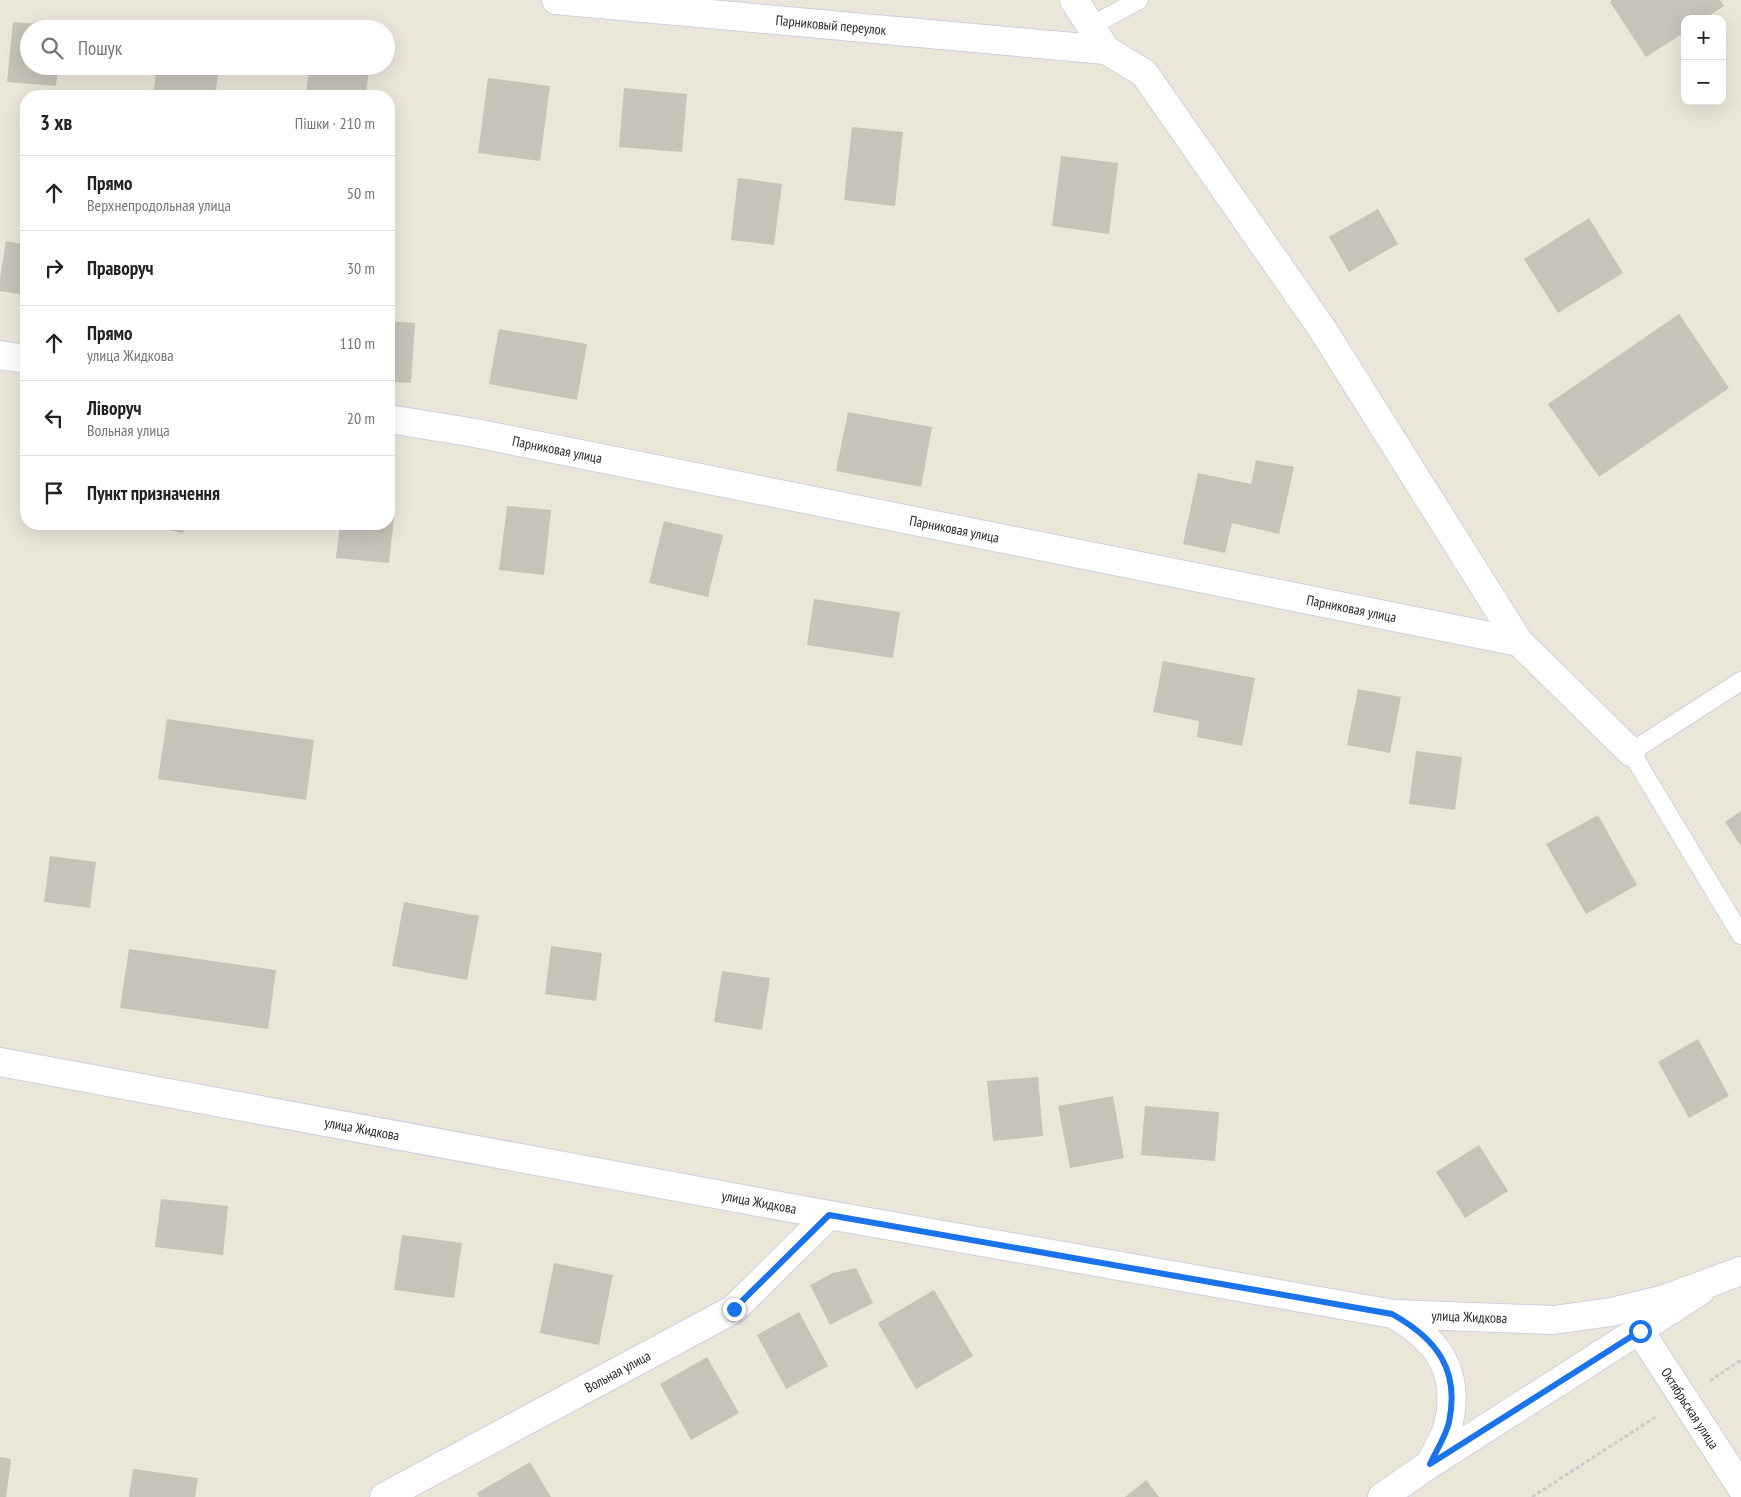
<!DOCTYPE html>
<html lang="uk">
<meta charset="utf-8">
<style>
body{margin:0;font-family:"PT Sans Narrow",sans-serif;background:#f6f6f6;color:#222}
.controls{position:absolute;right:15px;top:15px;display:grid;overflow:hidden;border-radius:10px;box-shadow:0 5px 20px #0002}
.controls button{width:45px;height:45px;display:grid;place-items:center;padding:0;border:0;border-bottom:1px solid #e0e0e0;background:#fff;color:#222;font:25px sans-serif}
.stop{position:absolute;width:15px;height:15px;margin:-11px;border:4px solid #1a73e8;border-radius:50%;background:#fff}
.stop.end{background:#1a73e8;border-color:#fff;box-shadow:0 1px 5px #0008}
.list{margin:0;padding:0;list-style:none}
h2{display:flex;justify-content:space-between;align-items:center;height:65px;margin:0;padding:0 20px;font-size:21px}
h2 small{font-size:16px;font-weight:400;color:#767676}
.list li{display:grid;grid-template-columns:32px 1fr auto;gap:15px;align-items:center;box-sizing:border-box;height:75px;padding:0 20px;border-top:1px solid #e0e0e0}
.list b{display:block;font-size:19px;white-space:nowrap}
.list p{margin:0;font-size:16px;white-space:nowrap;color:#767676}
.list em{font-size:16px;font-style:normal;color:#767676}
.icon{flex:none;width:28px;height:28px;fill:none;stroke:currentColor;stroke-width:2;stroke-linecap:round;stroke-linejoin:round}
.map{position:relative;flex:none;width:1741px;height:1497px;overflow:hidden}
.search{position:absolute;background:#fff;box-shadow:0 5px 20px #0002;left:20px;top:20px;width:375px;height:55px;display:flex;align-items:center;gap:12px;box-sizing:border-box;padding:0 18px;border-radius:28px;color:#767676;font-size:19px}
.panel{position:absolute;background:#fff;box-shadow:0 5px 20px #0002;left:20px;top:90px;width:375px;height:440px;border-radius:20px}
.map>svg:first-child{display:block}
.building{fill:#c6c3b9}
.lines{fill:none;stroke-linecap:round;stroke-linejoin:round}
.lane-casing{stroke:#cfcfe1;stroke-width:20}
.street-casing{stroke:#cfcfe1;stroke-width:30}
.secondary-casing{stroke:#cfcfe1;stroke-width:30}
.path{stroke:#cbcbcb;stroke-width:3;stroke-dasharray:4 2.5;stroke-linecap:butt}
.lane{stroke:#fff;stroke-width:18}
.street{stroke:#fff;stroke-width:28}
.secondary{stroke:#fff;stroke-width:28}
.route{stroke:#1a73e8;stroke-width:6}
.labels{text-anchor:middle;stroke-width:4;stroke-linejoin:round;paint-order:stroke}
.street-label{font-size:14px;fill:#282828;stroke:#fff}
</style>
<div class="map">
<svg width="1741" height="1497" viewBox="0 0 1741 1497">
<rect width="100%" height="100%" fill="#eae7d9"/>
<path class="building" d="M1612,0H1720L1724,6L1704,19H1685V32L1646,57L1610,2Z
M13,22L62,26V29H29V66H58L56,86L7,82Z
M157,66H219L215,96H153Z
M309,66H369L366,96H306Z
M488,78L550,86L540,161L478,153Z
M624,88L687,94L682,152L619,147Z
M852,127L903,132L895,206L844,200Z
M1061,156L1118,163L1109,234L1052,226Z
M738,178L782,184L774,245L731,240Z
M1378,209L1398,244L1349,272L1329,237Z
M1589,218L1623,273L1558,313L1524,259Z
M6,241L26,245V295L0,291V278Z
M1679,314L1729,388L1599,477L1548,404Z
M389,321L415,323L411,383L389,382Z
M499,329L587,344L577,400L489,384Z
M848,412L932,427L921,487L836,471Z
M1256,460L1294,467L1279,534L1232,523L1225,553L1183,544L1198,473L1251,484Z
M507,506L551,510L544,575L499,570Z
M389,508L395,509L389,563L336,558L340,524H389Z
M664,521L723,535L708,597L649,583Z
M140,524H185L183,533Z
M814,599L900,612L893,658L807,645Z
M1163,661L1255,678L1242,746L1197,737L1199,721L1153,712Z
M1358,689L1401,697L1390,753L1347,745Z
M167,719L314,740L306,800L158,779Z
M1416,751L1462,757L1455,810L1409,804Z
M1741,811V846L1725,822Z
M1598,815L1637,885L1586,914L1546,844Z
M50,856L96,862L90,908L44,902Z
M404,902L479,916L467,980L392,966Z
M551,946L602,953L596,1001L545,994Z
M129,949L276,970L268,1029L120,1008Z
M722,971L770,978L762,1030L714,1022Z
M1698,1039L1729,1096L1689,1118L1658,1062Z
M1038,1077L1043,1136L993,1141L987,1081Z
M1113,1096L1124,1158L1070,1168L1058,1106Z
M1145,1106L1219,1112L1215,1161L1141,1155Z
M1479,1145L1508,1191L1465,1218L1436,1172Z
M161,1199L228,1206L223,1255L155,1247Z
M402,1235L462,1243L454,1298L394,1290Z
M554,1263L613,1275L599,1345L540,1333Z
M856,1268L873,1303L830,1325L810,1285L833,1273Z
M934,1290L973,1356L916,1389L878,1323Z
M799,1312L828,1366L786,1389L757,1335Z
M707,1357L739,1413L691,1440L660,1384Z
M0,1457L11,1459L6,1497H0Z
M530,1462L551,1497H479L477,1493Z
M133,1469L198,1478L195,1497H129Z
M1146,1480L1159,1497H1125Z"/>
<g class="lines">
<defs>
<path id="lane" d="M1091,26L1139,0
M1741,681L1631,752L1741,935"/>
<g id="street">
<path id="s1" d="M556,0L1106,50"/>
<path d="M1074,0L1106,50L1144,73L1321,327L1519,642L1631,752"/>
<path d="M0,355L26,359"/>
<path id="s2" d="M389,419L475,433L1519,642"/>
<path d="M1393,1314C1436,1338 1460,1370 1449,1422C1446,1436 1436,1451 1430,1464"/>
<path id="s3" d="M1640,1331L1741,1487"/>
<path id="s4" d="M384,1497L734,1309L829,1215"/>
<path d="M1382,1497L1430,1464L1700,1291"/>
</g>
<g id="secondary">
<path id="s5" d="M0,1062L829,1215L1393,1314L1554,1320L1611,1312L1665,1299L1741,1271"/>
</g>
</defs>
<use href="#lane" class="lane-casing"/>
<use href="#street" class="street-casing"/>
<use href="#secondary" class="secondary-casing"/>
<path class="path" d="M1710,1381L1741,1360
M1532,1497L1657,1416"/>
<use href="#lane" class="lane"/>
<use href="#street" class="street"/>
<use href="#secondary" class="secondary"/>
</g>
<g class="lines">
<path class="route" d="M734,1309L829,1215L1392,1314C1437,1339 1460,1370 1449,1422C1446,1436 1436,1451 1430,1464L1640,1331"/>
</g>
<g class="labels">
<g class="street-label">
<text dy="5" stroke="none"><textPath href="#s1" startOffset="276">Парниковый переулок</textPath></text>
<text dy="5" stroke="none"><textPath href="#s2" startOffset="171">Парниковая улица</textPath></text>
<text dy="5" stroke="none"><textPath href="#s2" startOffset="576">Парниковая улица</textPath></text>
<text dy="5" stroke="none"><textPath href="#s2" startOffset="981">Парниковая улица</textPath></text>
<text dy="5" stroke="none"><textPath href="#s5" startOffset="368">улица Жидкова</textPath></text>
<text dy="5" stroke="none"><textPath href="#s5" startOffset="772">улица Жидкова</textPath></text>
<text dy="5" stroke="none"><textPath href="#s5" startOffset="1492">улица Жидкова</textPath></text>
<text dy="5" stroke="none"><textPath href="#s4" startOffset="265">Вольная улица</textPath></text>
<text dy="5" stroke="none"><textPath href="#s3" startOffset="92">Октябрьская улица</textPath></text>
</g>
</g>
</svg>
<div class="controls">
<button>+</button>
<button>−</button>
</div>
<div class="stop" style="left:1640px;top:1331px"></div>
<div class="stop end" style="left:734px;top:1309px"></div>
<div class="search"><svg class="icon" aria-label="search" viewBox="0 0 24 24"><circle cx="10" cy="10" r="6"/><path d="M15 15l6 6"/></svg>Пошук</div>
<section class="panel">
<h2>3 хв<small>Пішки · 210 m</small></h2>
<ul class="list">
<li><svg class="icon" aria-label="ahead" viewBox="0 0 24 24"><path d="M12 20V5M6 11l6-6 6 6"/></svg><div><b>Прямо</b><p>Верхнепродольная улица</p></div><em>50 m</em></li>
<li><svg class="icon" aria-label="right" viewBox="0 0 24 24"><path d="M7 20v-9h11M14 6l5 5-5 5"/></svg><div><b>Праворуч</b></div><em>30 m</em></li>
<li><svg class="icon" aria-label="ahead" viewBox="0 0 24 24"><path d="M12 20V5M6 11l6-6 6 6"/></svg><div><b>Прямо</b><p>улица Жидкова</p></div><em>110 m</em></li>
<li><svg class="icon" aria-label="left" viewBox="0 0 24 24"><path d="M17 20v-9H6M10 6l-5 5 5 5"/></svg><div><b>Ліворуч</b><p>Вольная улица</p></div><em>20 m</em></li>
<li><svg class="icon" aria-label="arrive" viewBox="0 0 24 24"><path d="M6 21V4h12l-3 4 3 4H6"/></svg><div><b>Пункт призначення</b></div></li>
</ul>
</section>
</div>
